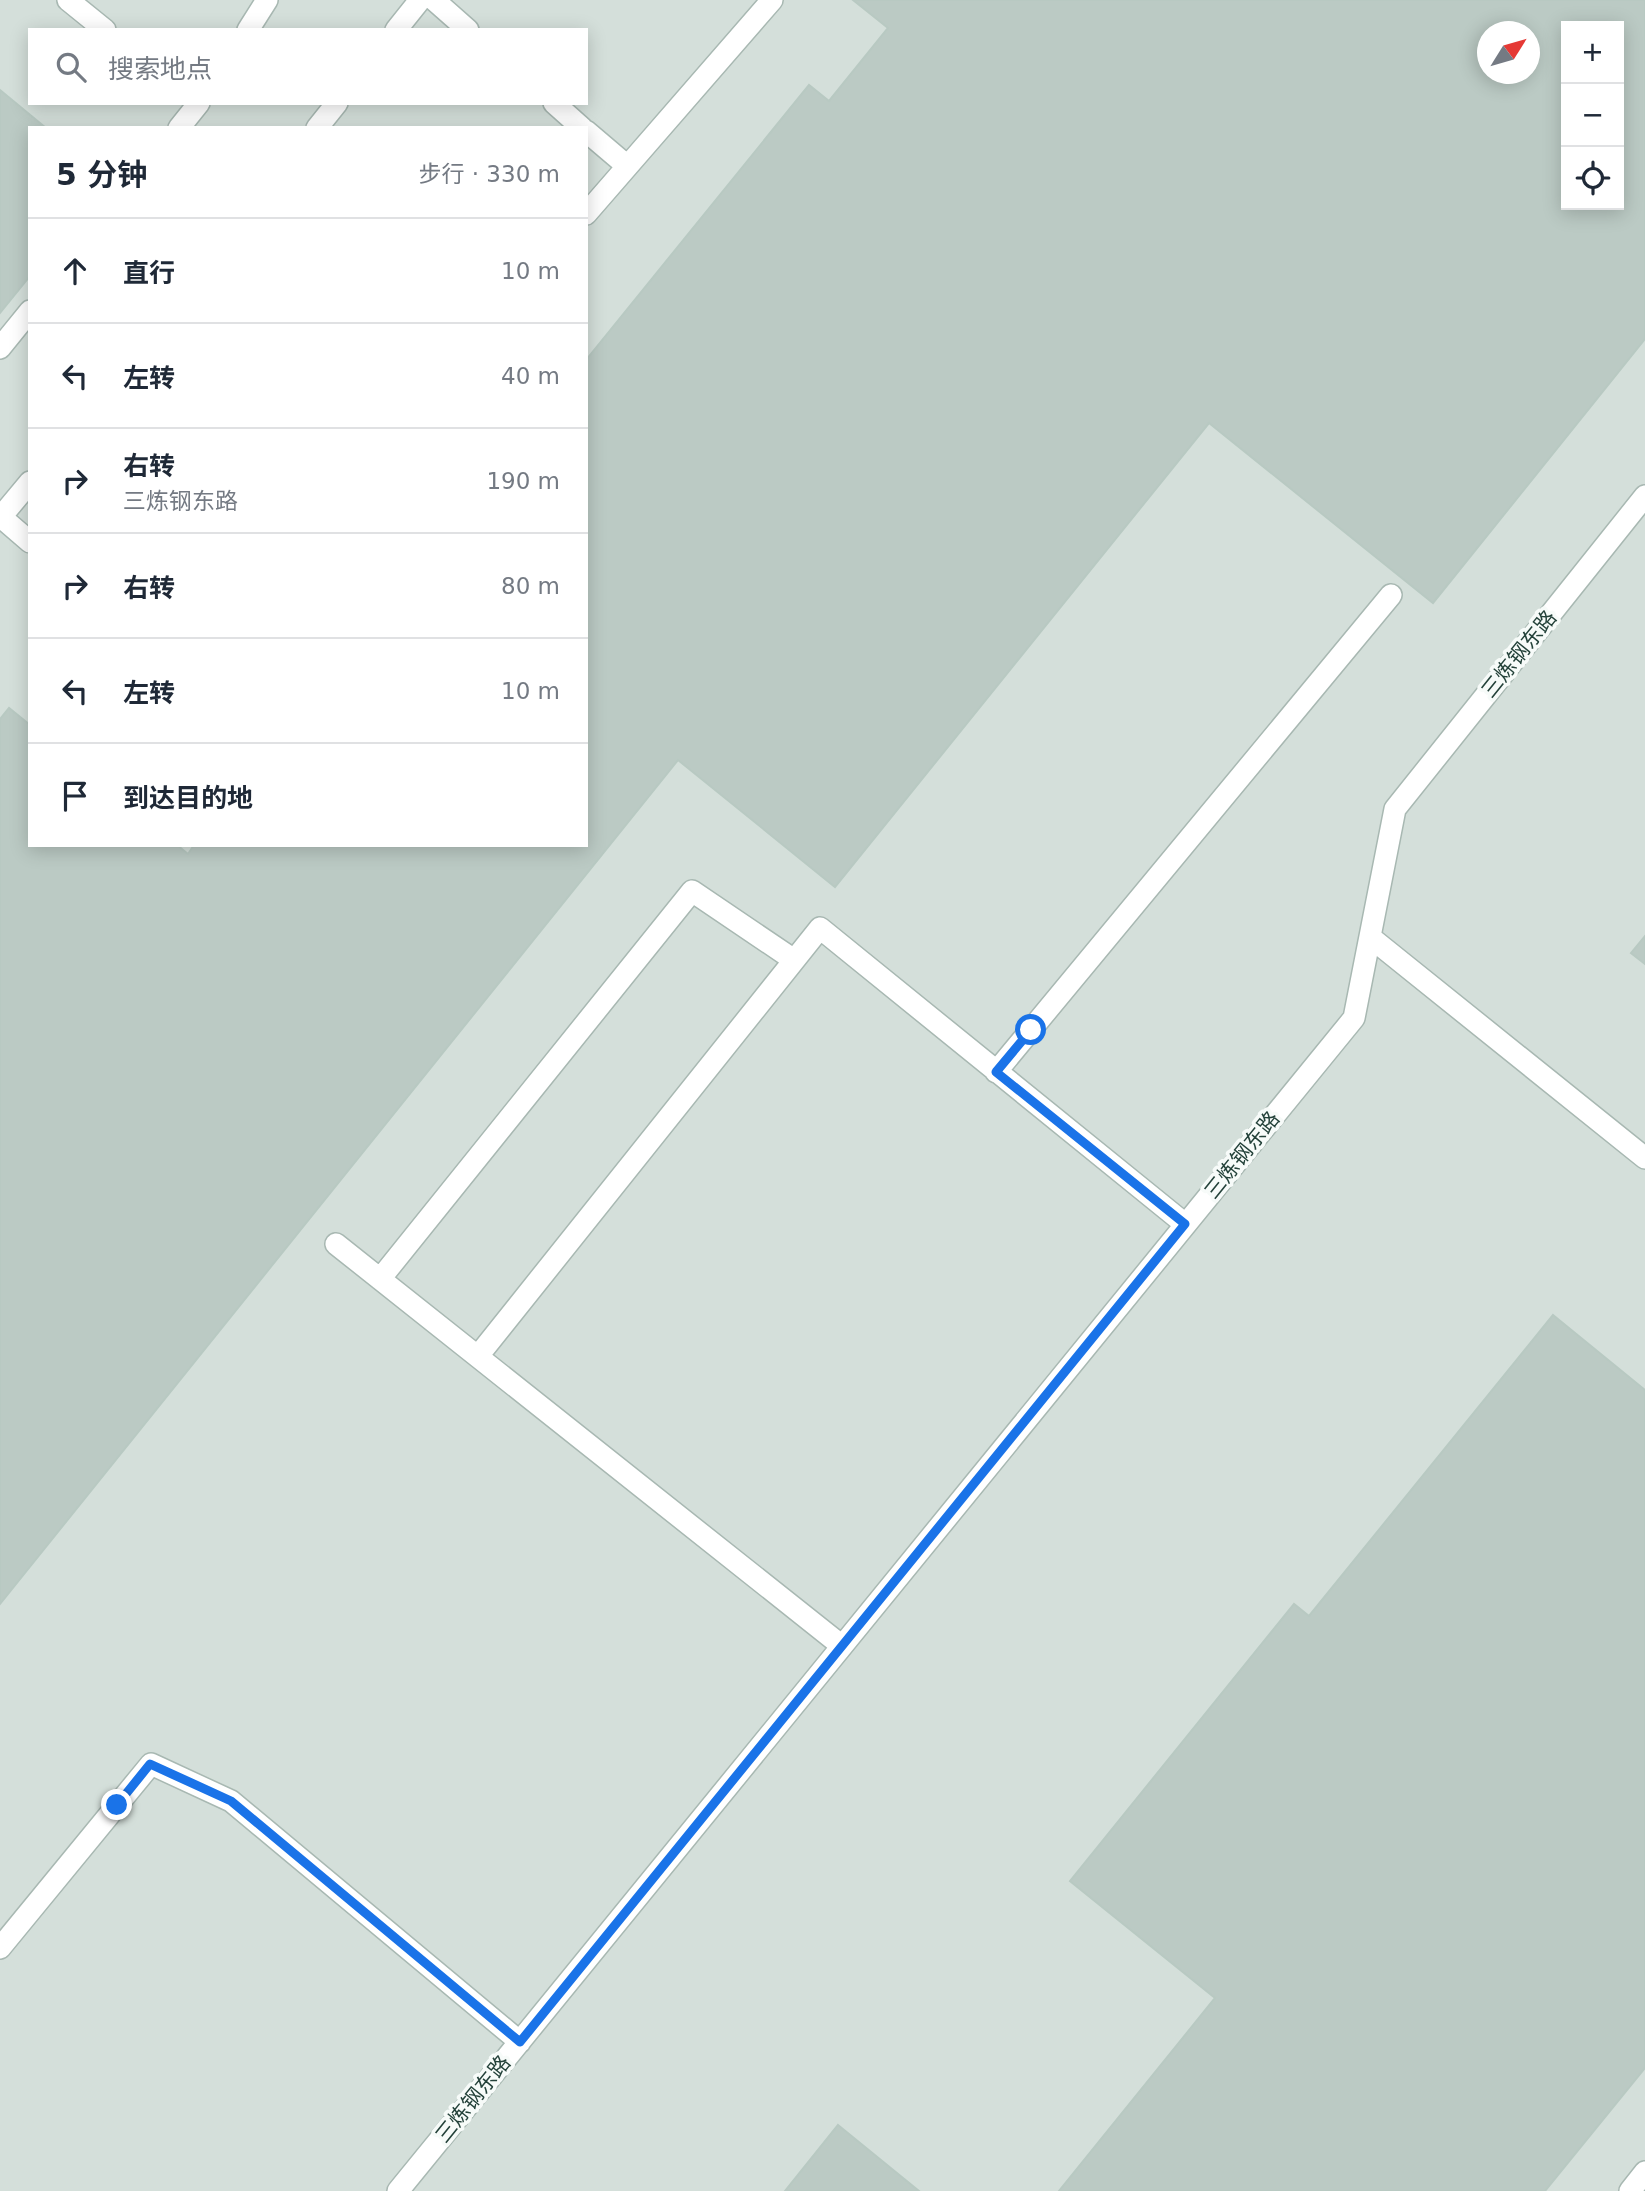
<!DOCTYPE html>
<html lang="zh">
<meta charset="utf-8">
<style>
body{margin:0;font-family:"DejaVu Sans","Noto Sans SC",sans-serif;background:#f6f6f7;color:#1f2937}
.controls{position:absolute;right:21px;top:21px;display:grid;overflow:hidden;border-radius:0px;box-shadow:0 4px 18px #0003}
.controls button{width:63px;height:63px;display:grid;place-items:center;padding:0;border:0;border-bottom:2px solid #e0e1e3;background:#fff;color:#1f2937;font:35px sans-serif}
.compass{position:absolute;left:1477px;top:21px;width:63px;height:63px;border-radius:50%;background:#fff;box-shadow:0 4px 18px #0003;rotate:53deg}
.stop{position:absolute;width:21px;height:21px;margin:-16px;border:5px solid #1a73e8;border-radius:50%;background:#fff}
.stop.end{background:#1a73e8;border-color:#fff;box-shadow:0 2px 7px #0008}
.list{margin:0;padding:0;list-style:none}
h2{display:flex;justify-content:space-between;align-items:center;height:91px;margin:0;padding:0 28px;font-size:30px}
h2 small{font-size:23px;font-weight:400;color:#747a83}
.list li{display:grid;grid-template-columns:46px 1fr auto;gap:21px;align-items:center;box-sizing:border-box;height:105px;padding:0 28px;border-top:2px solid #e0e1e3}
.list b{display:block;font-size:26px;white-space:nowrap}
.list p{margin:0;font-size:23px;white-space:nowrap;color:#747a83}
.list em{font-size:23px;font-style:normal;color:#747a83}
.icon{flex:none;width:38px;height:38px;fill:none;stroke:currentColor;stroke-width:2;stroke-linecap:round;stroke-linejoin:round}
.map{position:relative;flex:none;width:1645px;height:2191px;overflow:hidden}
.search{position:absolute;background:#fff;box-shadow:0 4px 18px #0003;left:28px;top:28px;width:560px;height:77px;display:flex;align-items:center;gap:18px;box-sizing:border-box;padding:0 24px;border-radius:0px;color:#747a83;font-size:26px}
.panel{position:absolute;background:#fff;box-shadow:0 4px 18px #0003;left:28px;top:126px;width:560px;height:721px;border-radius:0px}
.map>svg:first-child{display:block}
.built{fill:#d4dfda;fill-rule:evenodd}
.building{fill:#bbcac4;stroke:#b8c9c2;stroke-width:2;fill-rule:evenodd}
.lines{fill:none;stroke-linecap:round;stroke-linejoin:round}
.minor-casing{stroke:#a8b8b2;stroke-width:24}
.minor{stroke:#fff;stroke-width:21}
.route{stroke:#1a73e8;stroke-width:9}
.labels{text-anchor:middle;stroke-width:7;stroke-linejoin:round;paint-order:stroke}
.street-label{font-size:21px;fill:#24423a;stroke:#f7fbf9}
</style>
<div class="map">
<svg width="1645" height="2191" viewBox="0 0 1645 2191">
<rect width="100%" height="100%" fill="#e6efeb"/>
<path class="built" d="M0,0H1645V2191H0ZM1566,26H1619V205H1566ZM30,30H586V103H30ZM1488,32H1530V74H1488ZM30,128H586V845H30Z"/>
<path class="building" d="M853,0H1645V339L1433,603L1209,423L835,887L678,760L0,1604V719L9,708L30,725V845H177L188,854L194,845H586V360L809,85L829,101L888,28ZM1566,26H1619V205H1566ZM1488,32H1530V74H1488Z
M0,90L46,128H30V276L0,313Z
M1645,936V964L1631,953Z
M1553,1315L1645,1390V2068L1545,2191H1059L1215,1998L1070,1881L1294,1604L1309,1616Z
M838,2125L919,2191H785Z"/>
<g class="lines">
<defs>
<path id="minor" d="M68,0L105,30
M434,0L468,30
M248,30L267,0
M396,30L420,0
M554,103L582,128
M179,128L199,103
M317,128L337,103
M586,131L626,165
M586,214L772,0
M0,348L30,311
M1,517L30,542
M0,518L30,482
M1370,937L1645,1158
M996,1072L1391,595
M336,1244L842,1646
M380,1279L692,891L794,960
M478,1356L820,928L1185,1224
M0,1948L151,1764L231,1801L520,2042
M398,2191L1354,1018L1395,809L1645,496
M1630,2191L1645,2172"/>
</defs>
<use href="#minor" class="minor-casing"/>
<use href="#minor" class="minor"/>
</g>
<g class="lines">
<path class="route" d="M117,1805L150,1764L231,1801L520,2042L1185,1224L996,1072L1031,1030"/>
</g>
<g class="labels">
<g class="street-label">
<text transform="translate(1519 654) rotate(-51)" y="7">三炼钢东路</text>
<text transform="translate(1242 1155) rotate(-51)" y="7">三炼钢东路</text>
<text transform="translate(473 2099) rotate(-51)" y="7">三炼钢东路</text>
</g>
</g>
</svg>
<div class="controls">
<button>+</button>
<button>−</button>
<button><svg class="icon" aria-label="locate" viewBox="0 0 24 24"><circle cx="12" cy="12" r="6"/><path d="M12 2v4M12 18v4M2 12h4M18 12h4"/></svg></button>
</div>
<svg class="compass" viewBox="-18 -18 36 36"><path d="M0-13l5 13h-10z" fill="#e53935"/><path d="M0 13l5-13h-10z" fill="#747a83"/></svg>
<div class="stop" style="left:1031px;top:1030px"></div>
<div class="stop end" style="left:117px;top:1805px"></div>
<div class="search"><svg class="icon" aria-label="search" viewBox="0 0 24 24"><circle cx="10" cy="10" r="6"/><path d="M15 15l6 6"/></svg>搜索地点</div>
<section class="panel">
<h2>5 分钟<small>步行 · 330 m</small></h2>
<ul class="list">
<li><svg class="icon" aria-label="ahead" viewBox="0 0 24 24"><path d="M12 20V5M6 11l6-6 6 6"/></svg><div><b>直行</b></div><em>10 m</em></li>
<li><svg class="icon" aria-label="left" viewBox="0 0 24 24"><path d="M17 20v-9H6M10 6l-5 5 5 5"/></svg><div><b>左转</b></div><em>40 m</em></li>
<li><svg class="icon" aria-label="right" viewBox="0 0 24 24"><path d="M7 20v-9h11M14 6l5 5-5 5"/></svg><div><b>右转</b><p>三炼钢东路</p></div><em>190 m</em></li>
<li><svg class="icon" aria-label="right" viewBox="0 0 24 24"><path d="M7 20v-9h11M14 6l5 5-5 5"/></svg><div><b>右转</b></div><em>80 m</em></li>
<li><svg class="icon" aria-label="left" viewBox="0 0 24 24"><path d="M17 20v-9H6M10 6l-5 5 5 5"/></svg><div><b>左转</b></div><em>10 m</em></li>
<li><svg class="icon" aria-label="arrive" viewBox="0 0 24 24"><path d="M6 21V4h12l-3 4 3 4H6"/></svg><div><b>到达目的地</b></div></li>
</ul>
</section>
</div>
